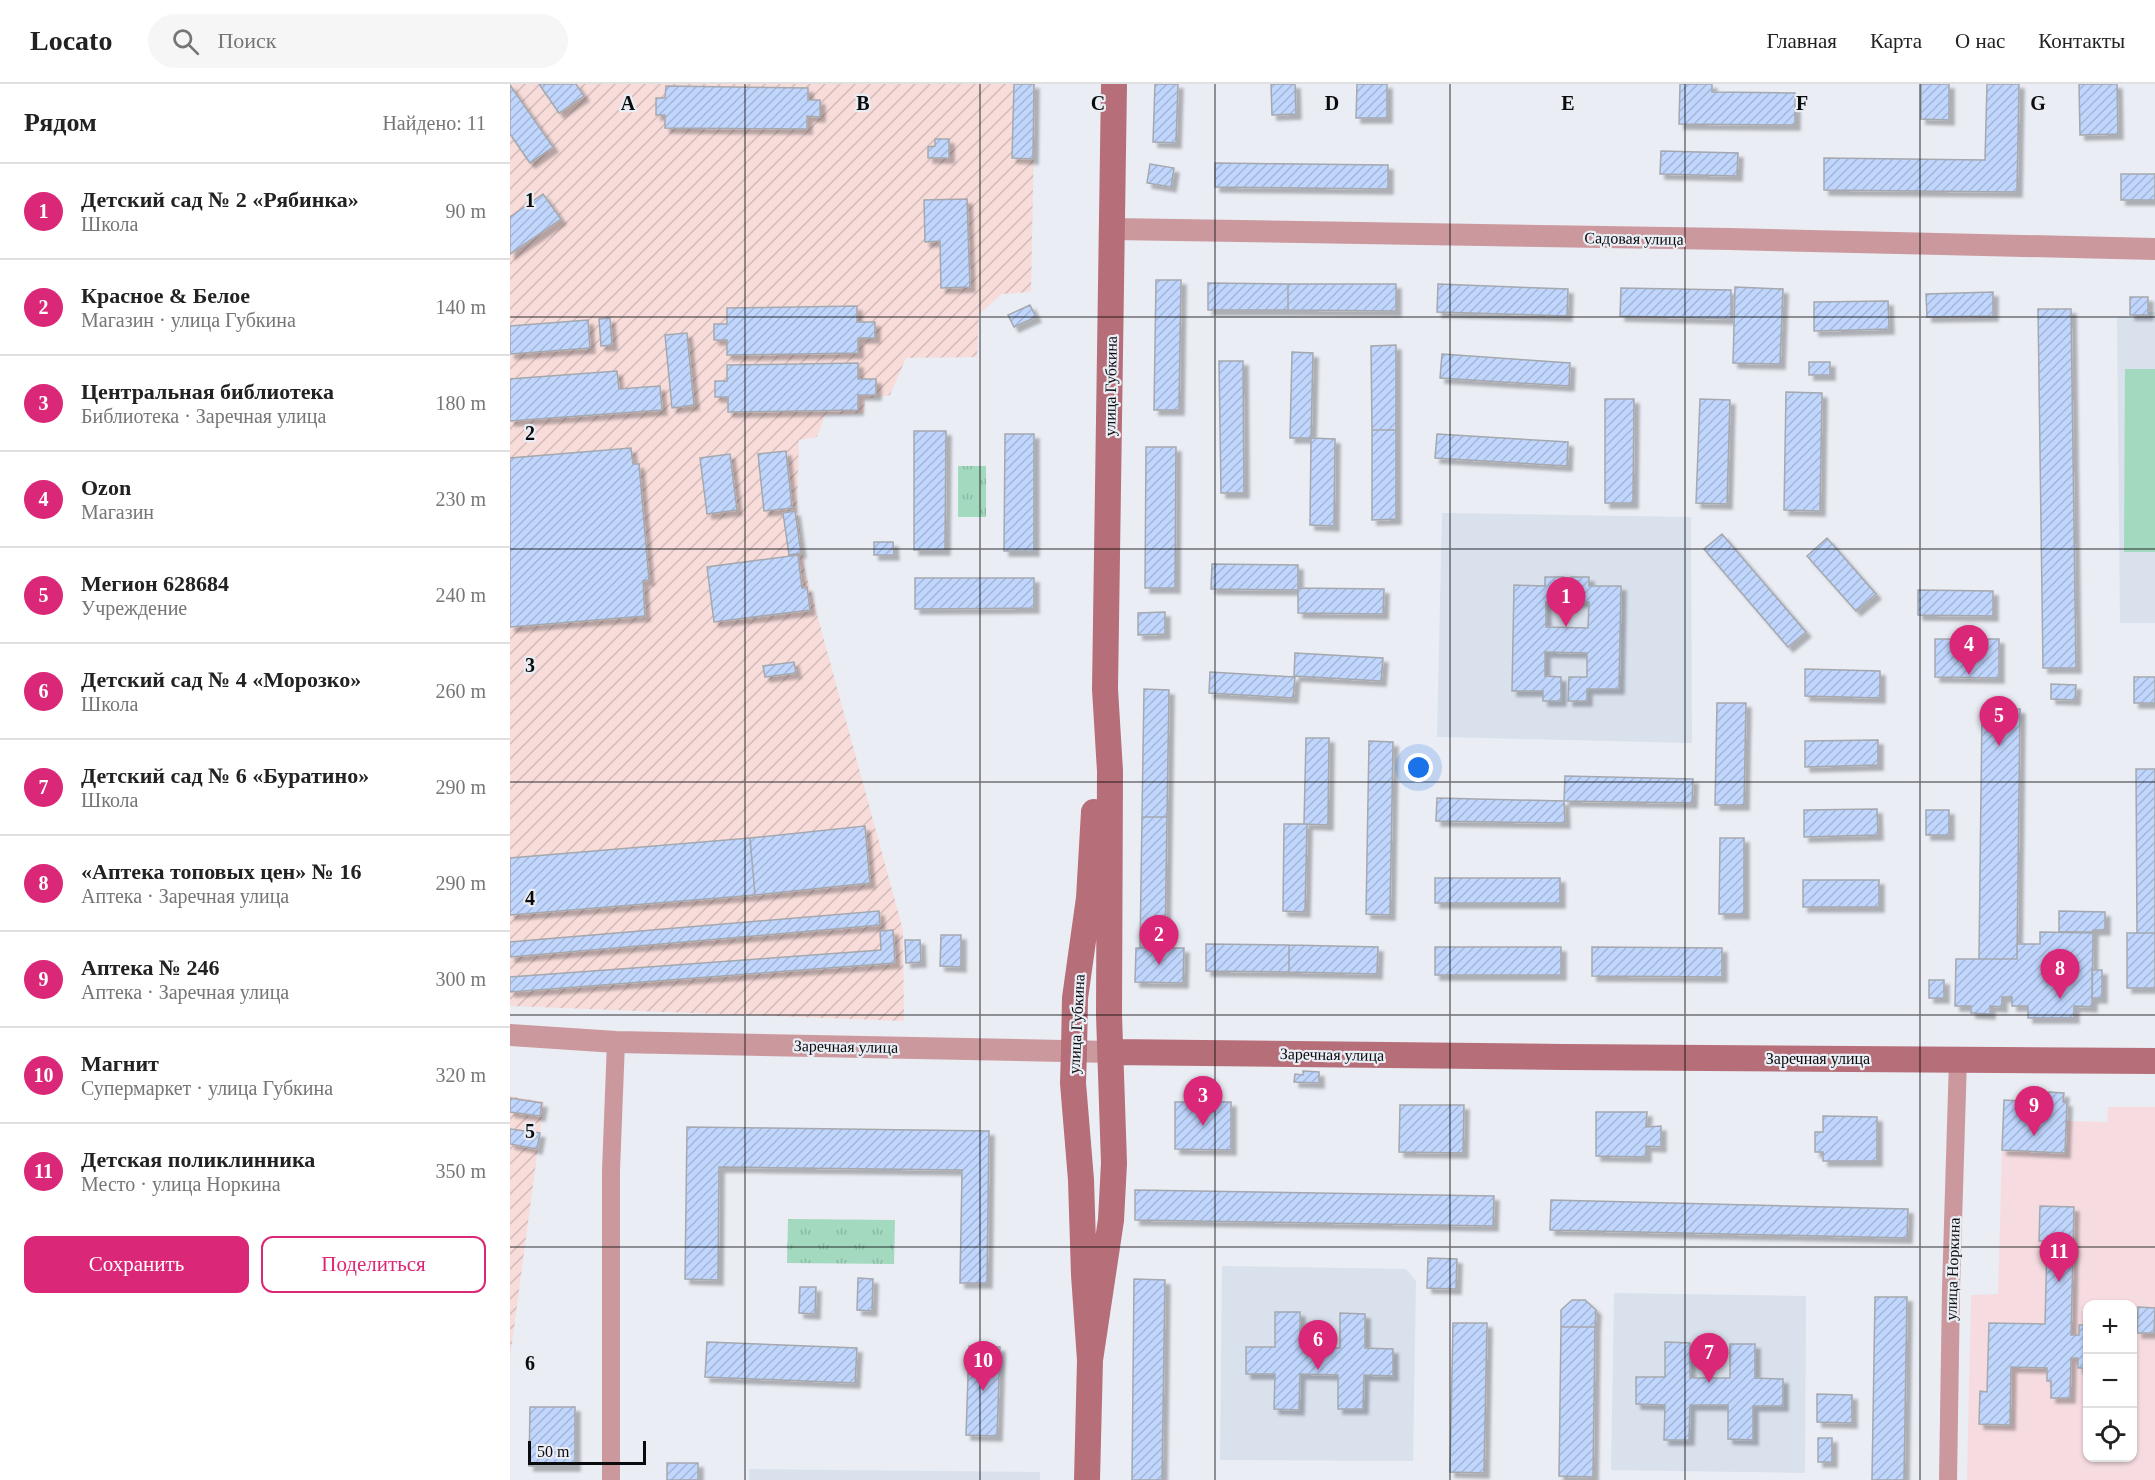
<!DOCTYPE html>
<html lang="ru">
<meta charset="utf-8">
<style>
body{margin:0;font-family:Georgia,serif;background:#f6f6f6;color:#222}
.controls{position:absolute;right:18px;bottom:18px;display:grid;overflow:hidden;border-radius:12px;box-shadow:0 2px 4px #0004}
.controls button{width:54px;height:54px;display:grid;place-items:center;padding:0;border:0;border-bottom:2px solid #e0e0e0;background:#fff;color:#222;font:30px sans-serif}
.scale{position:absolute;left:18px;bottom:15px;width:118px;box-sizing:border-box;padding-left:6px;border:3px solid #0a0b0d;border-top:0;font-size:16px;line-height:21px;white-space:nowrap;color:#0a0b0d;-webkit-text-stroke:4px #eaedf4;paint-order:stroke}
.you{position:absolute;left:909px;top:684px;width:21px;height:21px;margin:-15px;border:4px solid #fff;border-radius:50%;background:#1a73e8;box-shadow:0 0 0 9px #1a73e833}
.badge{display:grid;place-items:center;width:39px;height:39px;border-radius:50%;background:#db2777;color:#fff;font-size:20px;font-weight:700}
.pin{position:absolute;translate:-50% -50px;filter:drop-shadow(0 2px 3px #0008)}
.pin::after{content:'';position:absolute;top:32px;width:21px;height:18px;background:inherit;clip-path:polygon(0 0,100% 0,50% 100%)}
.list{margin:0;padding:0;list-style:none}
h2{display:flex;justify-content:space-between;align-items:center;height:78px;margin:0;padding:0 24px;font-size:26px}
h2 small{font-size:20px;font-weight:400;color:#767676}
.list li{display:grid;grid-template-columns:39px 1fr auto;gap:18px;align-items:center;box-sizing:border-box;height:96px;padding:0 24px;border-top:2px solid #e0e0e0}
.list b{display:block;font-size:22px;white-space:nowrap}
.list p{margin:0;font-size:20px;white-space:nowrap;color:#767676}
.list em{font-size:20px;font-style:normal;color:#767676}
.actions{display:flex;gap:12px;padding:18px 24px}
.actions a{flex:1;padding:14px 0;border:2px solid #db2777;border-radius:12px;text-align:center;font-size:21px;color:#db2777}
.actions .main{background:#db2777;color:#fff}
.icon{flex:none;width:33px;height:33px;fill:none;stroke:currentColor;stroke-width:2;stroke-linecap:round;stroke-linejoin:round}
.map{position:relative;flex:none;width:1645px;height:1396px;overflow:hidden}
header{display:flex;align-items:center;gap:36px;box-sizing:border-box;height:84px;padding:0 30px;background:#fff;border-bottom:2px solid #e0e0e0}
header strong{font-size:28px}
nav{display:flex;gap:33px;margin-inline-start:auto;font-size:21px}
.search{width:420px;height:54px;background:#f6f6f6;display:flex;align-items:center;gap:15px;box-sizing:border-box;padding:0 21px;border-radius:33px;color:#767676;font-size:22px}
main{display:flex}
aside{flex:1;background:#fff}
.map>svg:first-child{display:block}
.built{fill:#d9e1ed}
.industrial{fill:url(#industrial-furrows)}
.medical{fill:#f6dce0;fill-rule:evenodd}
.park{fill:url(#park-tufts)}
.garden{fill:#a3d9bf}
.building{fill:url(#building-hatch);stroke:#a5a8ae;stroke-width:1.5;filter:url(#shadow)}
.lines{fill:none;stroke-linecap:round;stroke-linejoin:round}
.minor{stroke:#cb989e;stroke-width:18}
.tertiary{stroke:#cb989e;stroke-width:22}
.secondary{stroke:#b66e78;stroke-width:26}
.grid{fill:none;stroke:#0a0b0d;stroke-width:1.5;stroke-opacity:0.55}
.labels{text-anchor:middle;stroke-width:4.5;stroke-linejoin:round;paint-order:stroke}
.street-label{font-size:16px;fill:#0a0b0d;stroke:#eaedf4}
.grid-label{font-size:20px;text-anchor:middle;font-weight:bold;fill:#0a0b0d;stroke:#eaedf4;stroke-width:4.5;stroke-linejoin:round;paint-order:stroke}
</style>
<header>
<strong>Locato</strong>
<div class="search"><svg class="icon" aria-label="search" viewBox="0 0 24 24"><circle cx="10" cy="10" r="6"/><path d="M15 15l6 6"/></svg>Поиск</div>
<nav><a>Главная</a><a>Карта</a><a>О нас</a><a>Контакты</a></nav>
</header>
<main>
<aside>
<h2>Рядом<small>Найдено: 11</small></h2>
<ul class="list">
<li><span class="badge">1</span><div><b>Детский сад № 2 «Рябинка»</b><p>Школа</p></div><em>90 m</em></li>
<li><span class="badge">2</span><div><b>Красное &amp; Белое</b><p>Магазин · улица Губкина</p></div><em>140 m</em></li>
<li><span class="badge">3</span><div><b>Центральная библиотека</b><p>Библиотека · Заречная улица</p></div><em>180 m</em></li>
<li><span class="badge">4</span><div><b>Ozon</b><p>Магазин</p></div><em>230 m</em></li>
<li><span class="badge">5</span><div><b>Мегион 628684</b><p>Учреждение</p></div><em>240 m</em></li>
<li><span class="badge">6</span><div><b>Детский сад № 4 «Морозко»</b><p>Школа</p></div><em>260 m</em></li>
<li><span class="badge">7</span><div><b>Детский сад № 6 «Буратино»</b><p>Школа</p></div><em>290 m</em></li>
<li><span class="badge">8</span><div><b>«Аптека топовых цен» № 16</b><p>Аптека · Заречная улица</p></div><em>290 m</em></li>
<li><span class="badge">9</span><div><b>Аптека № 246</b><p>Аптека · Заречная улица</p></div><em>300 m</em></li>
<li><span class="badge">10</span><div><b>Магнит</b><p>Супермаркет · улица Губкина</p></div><em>320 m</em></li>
<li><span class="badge">11</span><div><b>Детская поликлинника</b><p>Место · улица Норкина</p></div><em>350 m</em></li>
</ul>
<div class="actions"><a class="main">Сохранить</a><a>Поделиться</a></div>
</aside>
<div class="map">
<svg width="1645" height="1396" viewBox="0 0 1645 1396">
<defs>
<pattern id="industrial-furrows" width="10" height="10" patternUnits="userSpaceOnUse" patternTransform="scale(1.5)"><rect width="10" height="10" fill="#f7dcda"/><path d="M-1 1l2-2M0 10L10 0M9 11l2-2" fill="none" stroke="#d2bbba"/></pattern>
<pattern id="park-tufts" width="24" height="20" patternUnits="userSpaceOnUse" patternTransform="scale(1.5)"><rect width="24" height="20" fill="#a3d9bf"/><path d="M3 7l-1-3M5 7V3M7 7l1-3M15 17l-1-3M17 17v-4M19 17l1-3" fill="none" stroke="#8bb9a3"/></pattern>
<pattern id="building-hatch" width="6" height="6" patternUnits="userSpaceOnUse" patternTransform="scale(1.5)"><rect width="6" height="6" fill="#c0d6fd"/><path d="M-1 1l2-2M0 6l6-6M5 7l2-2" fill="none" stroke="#a4b6d8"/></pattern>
<filter id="shadow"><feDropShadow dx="5" dy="5" stdDeviation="1.5" flood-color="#0004"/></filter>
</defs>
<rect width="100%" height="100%" fill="#eaedf4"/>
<path class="built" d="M1639,228H1645V539H1610L1607,233H1639Z
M932,429L1181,433L1182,659L927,653Z
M712,1182L896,1185L906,1197L903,1377L710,1376Z
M1104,1209L1296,1212L1295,1389L1101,1386Z
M239,1385L530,1388V1396H239Z"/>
<path class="industrial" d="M0,0H525L521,208L492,210L469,230L467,273L396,274L380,311L355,315L354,329L315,331L307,353L289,356L287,425L295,486L393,846L394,937L0,922Z
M0,1012L34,1018L0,1274Z"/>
<path class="medical" d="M1598,1023H1645V1396H1457L1461,1211L1488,1210L1492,1066L1555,1069L1556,1037L1597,1038ZM1578,1220H1622V1374H1578Z"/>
<path class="park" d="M448,382H476V433H448Z
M278,1135L385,1136L384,1180L277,1179Z"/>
<path class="garden" d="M1615,285H1645V468H1614Z"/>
<path class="building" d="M29,0H66L74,12L49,29Z
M504,0H524L523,75L502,74Z
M645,0H668L666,59L643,58Z
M761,0H785L786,30L762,31Z
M847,0H877V34H846Z
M1170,0H1202V8L1285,9V41L1169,40Z
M1411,0H1439V36L1411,35Z
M1477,0H1509L1507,108L1314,106V74L1475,76Z
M1569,0H1607L1608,50L1570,51Z
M0,1L43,63L20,79L0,50Z
M156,2L298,4V16H310V33L297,32V45L155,44V31H146V14H155Z
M425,55H439V74H418V63L425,62Z
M1151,67L1228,69L1227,92L1150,90Z
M705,79L878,81V105L705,103Z
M640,80L664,84L661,103L637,99Z
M1611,90H1645V116H1611Z
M33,110L51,135L0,170V133Z
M457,115L460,203L431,204L430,157L415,158L414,116Z
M646,196H671L669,326H644Z
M698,199L778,200V226H698Z
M778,200H886V227L778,226Z
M928,200L1058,205L1057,232L927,228Z
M1225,203L1273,205L1270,280L1223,279Z
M1111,204L1221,206V235L1110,232Z
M1483,208V232L1417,233L1416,210Z
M1620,213H1638V231H1620Z
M1378,217L1379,245L1304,247V218Z
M520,221L526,233L504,243L498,231Z
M347,222V238H365V254H348V269L217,271V256H204V240H217V224Z
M1528,225H1561L1566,584H1533Z
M100,234L102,261L91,262L89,235Z
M78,236L80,264L0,270V242Z
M177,249L184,321L162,324L155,251Z
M886,261V346H862L861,262Z
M782,268L803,269L801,354H780Z
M932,270L1060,279L1059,302L930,294Z
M709,277H733L734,409H711Z
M1299,278H1320V291H1299Z
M348,279V295H366V311H348V326L218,328V313H205V297H217V281Z
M107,287L109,305L150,302L152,326L0,337V295Z
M1276,308L1312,309L1310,427L1274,426Z
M1095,315H1124L1123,419H1095Z
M1190,315L1220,316L1217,420L1186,419Z
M862,346H886V435L862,436Z
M404,347H436L435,466H404Z
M495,350H524V467H494Z
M927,350L1058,358L1057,382L925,374Z
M801,354L825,355L824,442L800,441Z
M636,363H666L665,504H635Z
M121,364L123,380H129L139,496L133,497L135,532L0,543V374Z
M276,367L282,424L254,427L248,370Z
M220,370L227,426L197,430L190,374Z
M285,427L291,469L279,471L273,429Z
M1212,450L1296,548L1278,563L1194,465Z
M1317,454L1366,510L1346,527L1297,472Z
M364,458H383L384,471H364Z
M288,471L292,504L297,503L300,526L204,538L197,483Z
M702,480L788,481V506L701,505Z
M1035,493H1054L1053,518H1036V543L1078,544L1079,518H1061V493H1079V502H1111L1109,605H1077V617H1058L1059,593H1077V569L1035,568V592L1051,593V617H1033V607H1002L1004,501L1035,502Z
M405,494H524V524L405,525Z
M788,504L874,505L873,530L788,529Z
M1408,506L1483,507V532L1408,531Z
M655,528V550L628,551V529Z
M1425,555H1489V594L1425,593Z
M785,569L873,574L871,597L784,592Z
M284,578L286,589L255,593L253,582Z
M1295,585L1370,587V614L1295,612Z
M700,588L785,593L783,614L699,609Z
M1624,593H1645V619H1624Z
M1541,600L1566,601L1565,616L1541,615Z
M634,605L659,606L657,733H632Z
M1207,619H1236L1234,721H1205Z
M1472,625H1510L1507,875H1469Z
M796,654H819L818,741L794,740Z
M1368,656V681L1295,683V657Z
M859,657L883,658L880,831L856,830Z
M1626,685H1645V849H1627Z
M1055,692L1183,695L1182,719L1054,717Z
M927,714L1054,717L1055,739L926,737Z
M1367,725L1368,751L1294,753V726Z
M1416,726H1439V751H1416Z
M632,733H657L655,864H630Z
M774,740H797L795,828L773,827Z
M355,742L360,799L245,811L240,754Z
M240,754L245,811L0,831V774Z
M1210,754H1234V830H1209Z
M925,794H1050V819H925Z
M1293,796H1369V823H1293Z
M369,827L370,841L0,873V858Z
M1549,827L1595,828V846H1583V848H1549Z
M383,846L385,879L0,908V893L371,866L370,847Z
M1530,848L1583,849L1582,923L1564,922V934H1518V922H1502V913H1492V923L1480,922V930L1461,929V922H1445L1446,875H1507V860H1530Z
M1617,849H1645V904H1617Z
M431,851H451V883L430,882Z
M395,856H410L411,878L396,879Z
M696,860L779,861V888L696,887Z
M779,861L868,863L867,890L779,888Z
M925,863H1051V891H925Z
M1082,863L1212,864V893L1082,892Z
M626,864H674L673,899L625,898Z
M1582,886H1592V914H1582Z
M1419,896H1434V914H1419Z
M793,987L809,988V999L784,998L785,990L793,991Z
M1539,1008L1554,1009L1553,1018H1557L1555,1069L1492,1066L1494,1016L1538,1018Z
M0,1014L32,1019L30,1032L0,1028Z
M665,1018H721V1066L665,1065Z
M890,1021H954L953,1069L889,1068Z
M1086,1028H1137L1136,1043L1151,1042V1063L1136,1062V1073L1086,1072Z
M1313,1032L1367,1033V1077H1313V1068H1305V1048H1313Z
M177,1043L479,1047L477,1199H450L452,1086L209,1083L208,1196L175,1195Z
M0,1045L30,1049L27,1065L0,1060Z
M625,1106L984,1112L983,1142L625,1136Z
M1041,1116L1398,1125L1397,1154L1040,1146Z
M1530,1122L1564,1123L1561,1251H1569V1241H1578V1284H1568V1274H1561L1560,1314H1541V1297H1537V1284L1501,1283L1500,1341L1469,1340L1470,1307L1477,1308L1479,1239L1535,1240L1537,1157H1529Z
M918,1174L947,1175L946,1205L917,1204Z
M348,1194L363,1195L362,1227L347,1226Z
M624,1195L655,1196L652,1396H622Z
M290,1203H306L305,1230L289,1229Z
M1365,1213H1397L1394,1396H1362Z
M1062,1216H1075L1086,1226L1085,1243H1051V1226Z
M1628,1223L1645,1224L1644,1249H1627Z
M765,1228H790V1263L830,1264V1229L855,1230V1264L883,1265V1292L854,1291L853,1325H828V1291L790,1290L789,1326L764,1325L765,1290H736V1263H765Z
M943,1239H977L974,1389L940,1388Z
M1051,1243H1085L1083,1393L1049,1392Z
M197,1258L347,1264L345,1299L195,1293Z
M1155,1258L1180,1259V1294H1220V1260H1245V1294L1273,1295V1322H1243V1356L1218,1355V1321H1180L1179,1356H1154L1155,1321L1126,1320V1293H1155Z
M459,1262L490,1263L487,1352L456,1351Z
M1307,1310L1342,1311V1339L1307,1338Z
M20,1323H65V1382H19Z
M1308,1354H1322V1378H1308Z
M157,1379H188V1396H157Z"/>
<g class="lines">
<path class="minor" d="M101,1396V1086L106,958
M1438,1396L1441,1205L1448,975"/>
<path class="tertiary" d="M602,145L1220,155L1645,165
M0,951L106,958L601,968"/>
<path class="secondary" d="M601,968L1055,973L1645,977
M580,1276L601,1136L604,1079L599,931L600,687L595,605L604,0
M577,1396L580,1276L574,1191L571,1096L563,999L564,967L565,914L579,814L584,728"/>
</g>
<path class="grid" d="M235,0V1396M470,0V1396M705,0V1396M940,0V1396M1175,0V1396M1410,0V1396M0,233H1645M0,465H1645M0,698H1645M0,931H1645M0,1163H1645"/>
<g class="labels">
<g class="street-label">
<text transform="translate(1124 154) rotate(1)" y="6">Садовая улица</text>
<text transform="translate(600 302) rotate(-89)" y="6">улица Губкина</text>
<text transform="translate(566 940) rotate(-87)" y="6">улица Губкина</text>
<text transform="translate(336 962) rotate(1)" y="6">Заречная улица</text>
<text transform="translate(822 970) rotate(1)" y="6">Заречная улица</text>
<text x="1308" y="980">Заречная улица</text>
<text transform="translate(1442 1185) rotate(-88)" y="6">улица Норкина</text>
</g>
</g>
<g class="grid-label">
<text x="118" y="26">A</text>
<text x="353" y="26">B</text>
<text x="588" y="26">C</text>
<text x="822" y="26">D</text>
<text x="1058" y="26">E</text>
<text x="1292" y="26">F</text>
<text x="1528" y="26">G</text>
<text x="20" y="123">1</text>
<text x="20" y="356">2</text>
<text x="20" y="588">3</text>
<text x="20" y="821">4</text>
<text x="20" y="1054">5</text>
<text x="20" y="1286">6</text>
</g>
</svg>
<div class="controls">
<button>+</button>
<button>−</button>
<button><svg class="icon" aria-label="locate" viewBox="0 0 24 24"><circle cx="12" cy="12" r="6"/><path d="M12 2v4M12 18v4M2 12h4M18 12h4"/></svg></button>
</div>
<div class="scale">50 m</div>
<div class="you"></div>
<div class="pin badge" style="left:1056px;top:543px">1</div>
<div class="pin badge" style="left:649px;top:881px">2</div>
<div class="pin badge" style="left:693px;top:1042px">3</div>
<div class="pin badge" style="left:1459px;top:591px">4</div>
<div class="pin badge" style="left:1489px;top:662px">5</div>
<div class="pin badge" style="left:808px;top:1286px">6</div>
<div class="pin badge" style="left:1199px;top:1299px">7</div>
<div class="pin badge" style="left:1550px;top:915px">8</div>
<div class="pin badge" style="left:1524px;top:1052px">9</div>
<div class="pin badge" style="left:473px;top:1307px">10</div>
<div class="pin badge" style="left:1549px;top:1198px">11</div>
</div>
</main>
